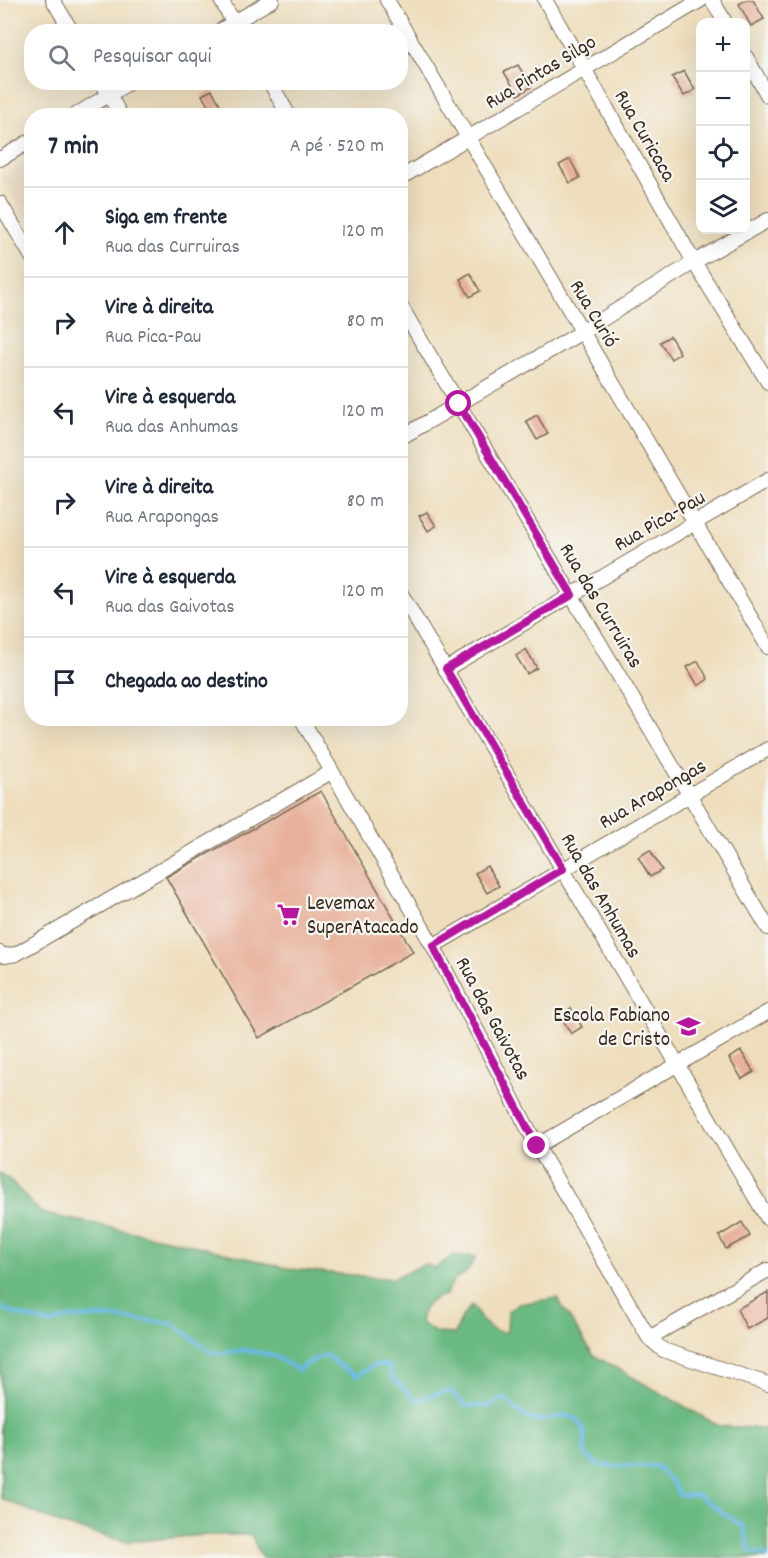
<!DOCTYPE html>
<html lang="pt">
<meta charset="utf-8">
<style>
body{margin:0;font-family:Dekko,sans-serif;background:#f2f2f3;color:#1f2937}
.controls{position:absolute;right:18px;top:18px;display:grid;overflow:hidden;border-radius:12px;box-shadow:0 6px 24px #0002}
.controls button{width:54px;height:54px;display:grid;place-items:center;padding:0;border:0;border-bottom:2px solid #e0e1e3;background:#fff;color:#1f2937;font:30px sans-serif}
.stop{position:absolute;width:18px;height:18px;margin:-14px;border:4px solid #b5179e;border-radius:50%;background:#fff}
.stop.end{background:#b5179e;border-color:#fff;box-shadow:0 2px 6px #0008}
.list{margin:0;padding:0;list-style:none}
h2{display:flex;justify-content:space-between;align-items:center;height:78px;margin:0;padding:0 24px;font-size:26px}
h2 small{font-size:20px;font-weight:400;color:#747a83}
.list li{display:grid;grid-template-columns:39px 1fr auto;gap:18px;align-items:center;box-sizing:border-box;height:90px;padding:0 24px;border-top:2px solid #e0e1e3}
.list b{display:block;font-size:22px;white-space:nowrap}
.list p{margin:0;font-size:20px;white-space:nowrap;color:#747a83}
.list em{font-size:20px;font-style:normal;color:#747a83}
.icon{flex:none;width:33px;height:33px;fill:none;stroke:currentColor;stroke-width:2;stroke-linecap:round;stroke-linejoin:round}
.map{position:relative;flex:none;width:768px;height:1558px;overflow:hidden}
.search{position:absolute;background:#fff;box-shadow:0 6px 24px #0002;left:24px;top:24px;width:384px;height:66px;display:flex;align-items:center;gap:15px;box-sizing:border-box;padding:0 21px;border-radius:24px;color:#747a83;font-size:22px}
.panel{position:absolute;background:#fff;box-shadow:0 6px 24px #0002;left:24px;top:108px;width:384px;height:618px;border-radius:24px}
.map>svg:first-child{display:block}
.built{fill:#e6d0b4}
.forest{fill:#6cba83;stroke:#547250;stroke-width:1.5}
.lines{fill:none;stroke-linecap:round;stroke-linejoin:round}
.stream{stroke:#6bb9e5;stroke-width:4}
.building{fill:#e8b19b}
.minor-casing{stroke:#7a6956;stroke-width:16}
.minor{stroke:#fff;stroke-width:14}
.route{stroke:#b5179e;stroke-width:8}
.labels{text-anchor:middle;stroke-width:4.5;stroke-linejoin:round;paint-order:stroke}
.street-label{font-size:21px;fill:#3b2a1e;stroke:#f6f6f2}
.poi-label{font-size:21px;fill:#3b2a1e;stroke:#f6f6f2;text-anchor:start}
</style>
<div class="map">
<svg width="768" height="1558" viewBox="0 0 768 1558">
<rect width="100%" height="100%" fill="#f6f6f2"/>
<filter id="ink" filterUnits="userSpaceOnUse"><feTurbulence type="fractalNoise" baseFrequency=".0167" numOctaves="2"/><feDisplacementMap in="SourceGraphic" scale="12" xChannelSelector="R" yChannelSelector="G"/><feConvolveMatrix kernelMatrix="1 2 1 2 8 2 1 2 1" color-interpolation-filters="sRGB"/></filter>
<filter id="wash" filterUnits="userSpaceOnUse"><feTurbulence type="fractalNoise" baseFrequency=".008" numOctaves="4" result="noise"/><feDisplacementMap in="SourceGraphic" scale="24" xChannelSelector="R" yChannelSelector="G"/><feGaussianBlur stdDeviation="1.35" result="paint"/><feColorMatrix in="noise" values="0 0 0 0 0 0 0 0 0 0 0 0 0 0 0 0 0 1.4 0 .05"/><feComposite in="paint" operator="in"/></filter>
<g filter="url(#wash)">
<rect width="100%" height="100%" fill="#eedebd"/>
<path class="built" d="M31,160V226L2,177Z"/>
<path class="forest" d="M0,1173L10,1180L41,1213L181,1242L290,1269L392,1279L425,1264L435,1268L454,1255L476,1257L466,1273L454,1279L446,1295C430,1298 422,1307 420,1322L436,1333L455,1334L462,1317L472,1305C479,1318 490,1334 507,1332L508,1311L519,1304L557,1298L593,1355L719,1426L768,1429V1558H262L251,1535H204L127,1542L63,1525L1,1498Z"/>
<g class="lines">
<path class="stream" d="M0,1307L15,1314L51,1324L67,1318L105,1317L173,1323L210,1352L225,1353L245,1350L272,1355L298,1370L311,1361L326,1355L340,1366L357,1376L374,1365H388L393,1378L417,1401L435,1394L451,1391L466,1406H490L504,1398C512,1405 524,1419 535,1420C544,1421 554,1416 564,1416C586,1414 586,1440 585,1455L601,1466H656L672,1482L680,1496L697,1495L744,1527L749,1551L768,1556"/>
</g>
<g id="blocks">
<path class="building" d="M746,0H753L764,19L751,26L739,4Z
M518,65L531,87L518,95L504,72Z
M684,71L695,90L684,96L672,77Z
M212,90L221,106L211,112L202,95Z
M570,159L580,178L570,183L559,165Z
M470,273L480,291L470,297L460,279Z
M670,336L680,353L671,359L660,342Z
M537,415L548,434L537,440L526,421Z
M427,512L436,526L428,531L419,516Z
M526,649L537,668L527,674L516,656Z
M698,661L708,679L698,686L687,667Z
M321,791L413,952L259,1038L166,877Z
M650,850L662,870L650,877L638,857Z
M487,866L499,886L487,893L475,873Z
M571,1008L582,1027L571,1034L560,1015Z
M741,1051L754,1072L742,1079L729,1058Z
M742,1222L750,1236L726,1249L719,1236Z
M768,1292V1318L747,1329L737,1309Z"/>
</g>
</g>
<g filter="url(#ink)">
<use href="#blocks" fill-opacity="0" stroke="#7a6956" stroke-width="1.5"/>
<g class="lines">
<defs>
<path id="minor" d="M53,0L72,32
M221,0L239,32
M387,0L768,647
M545,0L694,262L768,382
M712,0L725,22
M218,32L272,0
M746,57L768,96
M102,82L121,116
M270,82L289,116
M74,116L130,82
M0,159L32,140
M400,178L701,0
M0,203L32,257
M400,305L768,928
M400,438L582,332L694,262L768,220
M400,592L768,1219
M446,669L768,480
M301,718L433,946L537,1146L649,1338L663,1350L768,1384
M433,946L768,749
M0,953L4,956L16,954L331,772
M537,1146L768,1012
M649,1338L768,1270"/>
</defs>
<use href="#minor" class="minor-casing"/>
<use href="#minor" class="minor"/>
</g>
</g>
<g class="lines" filter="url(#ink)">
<path class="route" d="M459,404L572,595L446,669L563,869L433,946L537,1146"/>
</g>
<defs>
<symbol id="supermarket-bare" viewBox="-9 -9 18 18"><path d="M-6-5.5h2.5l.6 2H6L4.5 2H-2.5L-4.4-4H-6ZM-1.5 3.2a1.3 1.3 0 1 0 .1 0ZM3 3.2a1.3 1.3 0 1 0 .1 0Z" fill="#b5179e" stroke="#f6f6f2" stroke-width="2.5" paint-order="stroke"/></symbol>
<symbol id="school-bare" viewBox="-9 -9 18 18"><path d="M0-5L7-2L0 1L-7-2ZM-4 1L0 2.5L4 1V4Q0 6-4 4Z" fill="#b5179e" stroke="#f6f6f2" stroke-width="2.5" paint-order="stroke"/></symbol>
</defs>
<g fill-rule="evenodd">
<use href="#supermarket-bare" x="272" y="898" width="33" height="33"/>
<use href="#school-bare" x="672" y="1010" width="33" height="33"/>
</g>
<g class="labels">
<g class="street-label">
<text transform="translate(540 71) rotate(-31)" y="7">Rua Pintas Silgo</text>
<text transform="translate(646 135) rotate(60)" y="7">Rua Curicaca</text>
<text transform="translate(595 313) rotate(59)" y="7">Rua Curió</text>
<text transform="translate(659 520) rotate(-30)" y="7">Rua Pica-Pau</text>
<text transform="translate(602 605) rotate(59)" y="7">Rua das Curruiras</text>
<text transform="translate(652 793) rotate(-30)" y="7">Rua Arapongas</text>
<text transform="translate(602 895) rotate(60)" y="7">Rua das Anhumas</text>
<text transform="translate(494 1018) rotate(62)" y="7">Rua das Gaivotas</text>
</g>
<g class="poi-label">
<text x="307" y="909">Levemax<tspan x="307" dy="24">SuperAtacado</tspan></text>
<text x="670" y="1021" text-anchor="end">Escola Fabiano<tspan x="670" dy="24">de Cristo</tspan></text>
</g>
</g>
</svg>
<div class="controls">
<button>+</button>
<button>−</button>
<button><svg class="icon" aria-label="locate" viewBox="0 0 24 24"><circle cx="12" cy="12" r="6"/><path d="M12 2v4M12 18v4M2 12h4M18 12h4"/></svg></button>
<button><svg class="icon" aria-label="layers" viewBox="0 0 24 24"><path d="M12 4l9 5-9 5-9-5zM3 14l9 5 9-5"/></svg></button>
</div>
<div class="stop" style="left:459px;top:404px"></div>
<div class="stop end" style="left:537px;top:1146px"></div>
<div class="search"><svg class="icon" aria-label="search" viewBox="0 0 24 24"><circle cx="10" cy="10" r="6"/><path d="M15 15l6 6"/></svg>Pesquisar aqui</div>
<section class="panel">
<h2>7 min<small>A pé · 520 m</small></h2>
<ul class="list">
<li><svg class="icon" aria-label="ahead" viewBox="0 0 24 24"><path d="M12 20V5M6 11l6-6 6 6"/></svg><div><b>Siga em frente</b><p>Rua das Curruiras</p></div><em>120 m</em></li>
<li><svg class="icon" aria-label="right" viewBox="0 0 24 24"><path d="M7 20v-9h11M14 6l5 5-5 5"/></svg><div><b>Vire à direita</b><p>Rua Pica-Pau</p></div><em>80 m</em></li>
<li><svg class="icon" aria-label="left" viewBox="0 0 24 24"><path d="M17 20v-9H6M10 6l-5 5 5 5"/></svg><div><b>Vire à esquerda</b><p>Rua das Anhumas</p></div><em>120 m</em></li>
<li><svg class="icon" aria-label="right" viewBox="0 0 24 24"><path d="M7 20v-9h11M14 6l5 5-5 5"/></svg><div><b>Vire à direita</b><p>Rua Arapongas</p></div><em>80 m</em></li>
<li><svg class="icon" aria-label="left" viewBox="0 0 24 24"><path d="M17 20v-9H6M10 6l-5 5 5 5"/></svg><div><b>Vire à esquerda</b><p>Rua das Gaivotas</p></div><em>120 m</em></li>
<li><svg class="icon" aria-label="arrive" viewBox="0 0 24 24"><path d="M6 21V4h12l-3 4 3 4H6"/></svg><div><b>Chegada ao destino</b></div></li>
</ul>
</section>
</div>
